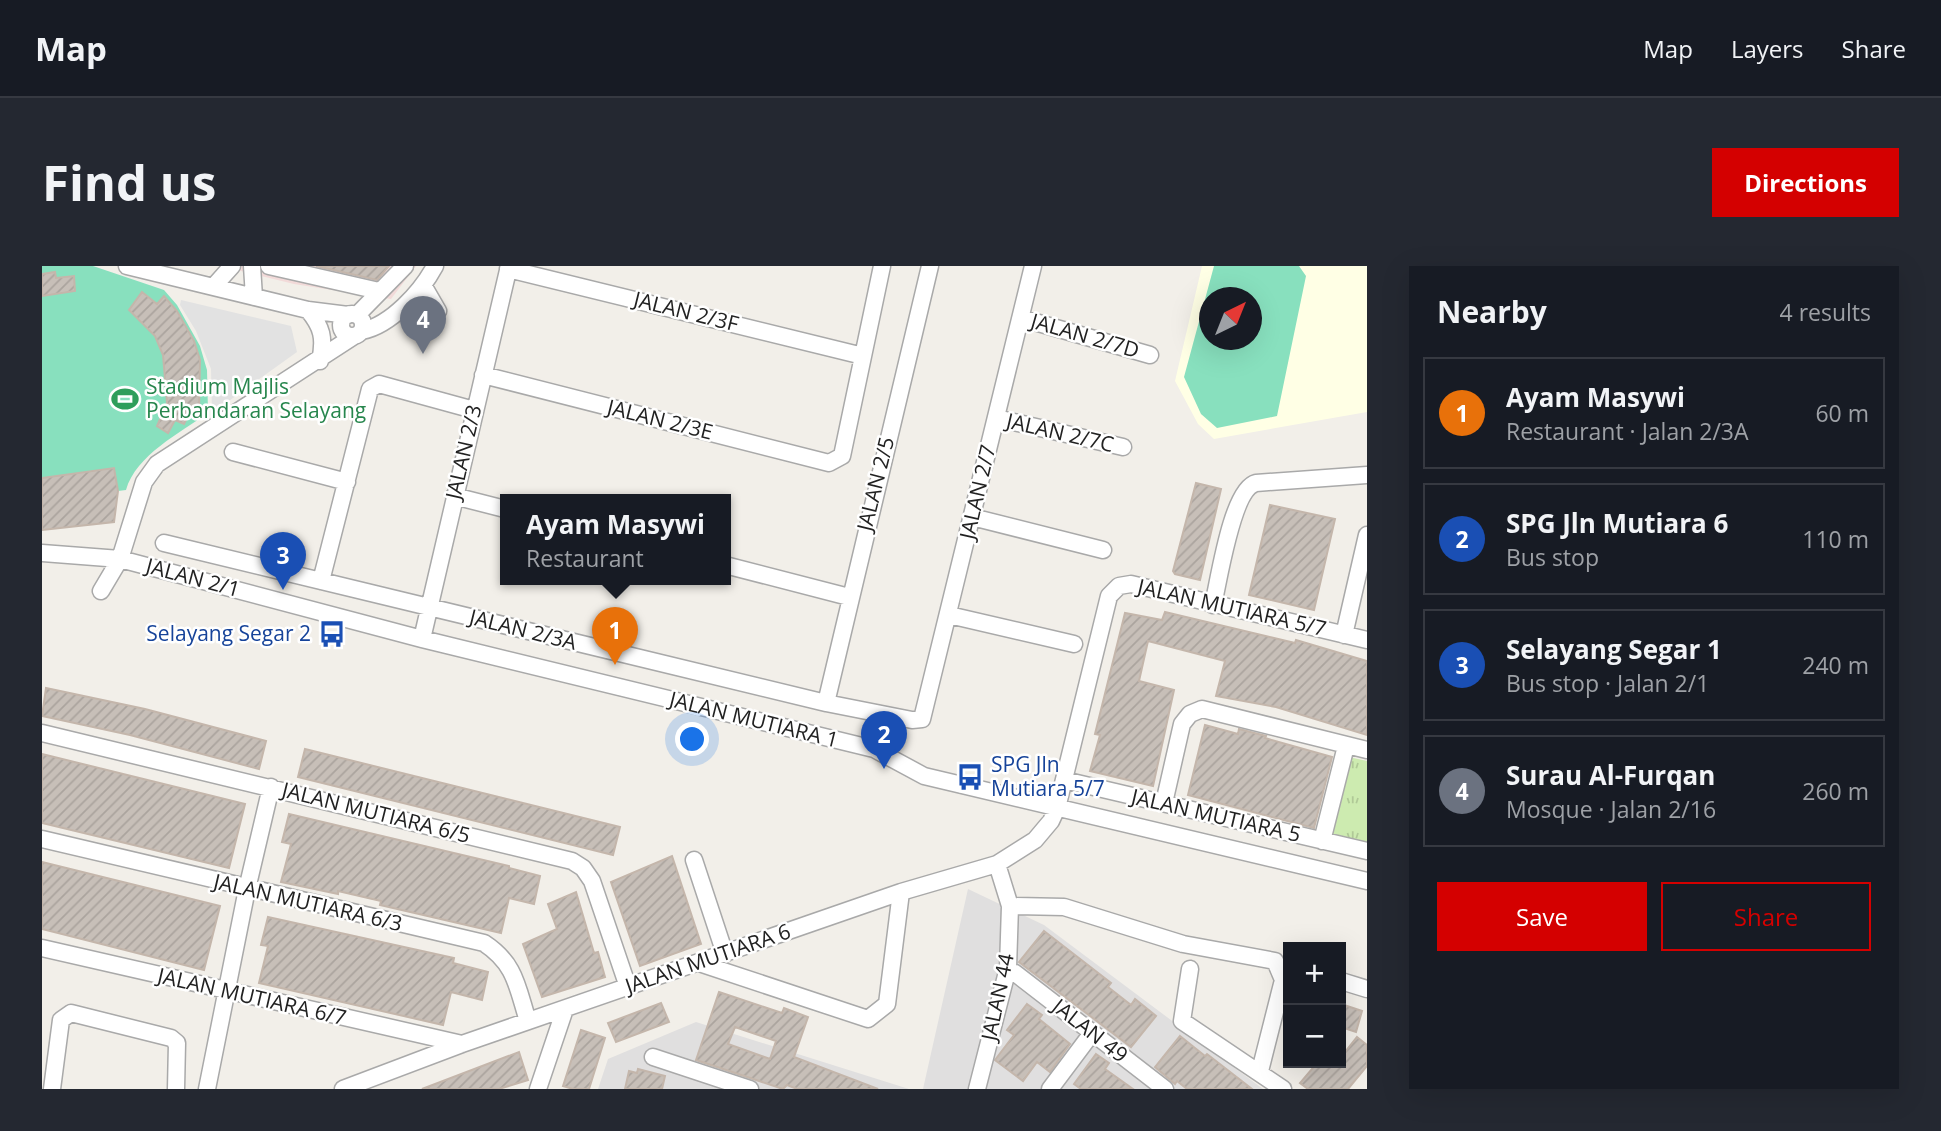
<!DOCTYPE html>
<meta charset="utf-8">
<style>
body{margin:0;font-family:"Open Sans",sans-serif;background:#242831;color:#f1f3f6}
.controls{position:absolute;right:21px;bottom:21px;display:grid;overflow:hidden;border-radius:0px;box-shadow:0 7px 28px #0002}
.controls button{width:63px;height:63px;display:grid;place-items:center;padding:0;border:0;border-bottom:2px solid #363941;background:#171b24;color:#f1f3f6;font:35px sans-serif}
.compass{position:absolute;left:1157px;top:21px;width:63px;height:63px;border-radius:50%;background:#171b24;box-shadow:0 7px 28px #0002;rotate:43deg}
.you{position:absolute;left:651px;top:474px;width:24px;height:24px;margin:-18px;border:5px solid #fff;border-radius:50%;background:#1a73e8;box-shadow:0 0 0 10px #1a73e833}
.badge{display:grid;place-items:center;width:46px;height:46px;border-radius:50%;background:#d40000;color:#fff;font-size:23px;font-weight:700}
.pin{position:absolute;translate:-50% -58px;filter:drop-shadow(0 2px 4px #0008)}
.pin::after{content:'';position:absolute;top:37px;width:24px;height:21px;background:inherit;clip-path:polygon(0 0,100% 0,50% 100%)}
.popup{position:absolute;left:458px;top:228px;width:231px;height:91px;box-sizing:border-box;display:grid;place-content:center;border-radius:0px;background:#171b24;filter:drop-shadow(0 2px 5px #0005);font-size:23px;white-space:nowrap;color:#9ea1a6}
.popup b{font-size:26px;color:#f1f3f6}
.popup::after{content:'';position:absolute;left:50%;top:100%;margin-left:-14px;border:14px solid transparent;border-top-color:#171b24}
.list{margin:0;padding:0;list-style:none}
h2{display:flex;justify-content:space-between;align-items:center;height:91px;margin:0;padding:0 28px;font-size:30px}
h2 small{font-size:23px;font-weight:400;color:#9ea1a6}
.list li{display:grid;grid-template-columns:46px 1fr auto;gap:21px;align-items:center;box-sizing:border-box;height:112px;margin:0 14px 14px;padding:0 14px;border:2px solid #363941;border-radius:0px}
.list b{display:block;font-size:26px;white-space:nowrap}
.list p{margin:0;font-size:23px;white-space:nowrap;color:#9ea1a6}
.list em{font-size:23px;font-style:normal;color:#9ea1a6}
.actions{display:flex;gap:14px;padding:21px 28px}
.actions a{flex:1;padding:16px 0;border:2px solid #d40000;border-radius:0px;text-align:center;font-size:24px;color:#d40000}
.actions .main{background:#d40000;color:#fff}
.map{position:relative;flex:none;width:1325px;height:823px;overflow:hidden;border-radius:0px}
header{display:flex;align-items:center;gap:42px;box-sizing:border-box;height:98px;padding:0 35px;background:#171b24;border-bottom:2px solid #363941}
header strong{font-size:33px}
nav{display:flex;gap:38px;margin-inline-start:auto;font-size:24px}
.intro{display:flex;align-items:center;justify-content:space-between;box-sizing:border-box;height:168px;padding:0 42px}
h1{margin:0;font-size:49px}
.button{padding:18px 32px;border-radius:0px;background:#d40000;color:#fff;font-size:24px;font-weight:700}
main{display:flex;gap:42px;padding:0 42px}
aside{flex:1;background:#171b24;border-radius:0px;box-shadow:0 7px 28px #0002}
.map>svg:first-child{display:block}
.residential{fill:#e0dfdf}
.commercial{fill:#f2dad9}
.education{fill:#ffffe5;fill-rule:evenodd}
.grass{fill:url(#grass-tufts)}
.pitch{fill:#88e0be;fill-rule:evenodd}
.parking{fill:#e2e2e2}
.building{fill:url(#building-hatch);stroke:#c4b6ab;stroke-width:2;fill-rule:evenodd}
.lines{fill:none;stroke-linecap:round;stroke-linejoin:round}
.minor-casing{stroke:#a9a9a9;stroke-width:19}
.minor{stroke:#fff;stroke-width:16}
.labels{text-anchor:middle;stroke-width:5;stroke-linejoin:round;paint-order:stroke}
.street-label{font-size:21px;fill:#222;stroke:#fff}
.leisure-label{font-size:21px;fill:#27864d;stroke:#fff;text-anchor:start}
.transit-label{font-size:21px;fill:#164399;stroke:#fff;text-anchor:end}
</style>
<header>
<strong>Map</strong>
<nav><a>Map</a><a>Layers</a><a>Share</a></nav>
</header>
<div class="intro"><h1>Find us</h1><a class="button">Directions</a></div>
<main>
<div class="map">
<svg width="1325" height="823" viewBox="0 0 1325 823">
<defs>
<pattern id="grass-tufts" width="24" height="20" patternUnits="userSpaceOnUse" patternTransform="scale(1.75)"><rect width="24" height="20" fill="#cdebb0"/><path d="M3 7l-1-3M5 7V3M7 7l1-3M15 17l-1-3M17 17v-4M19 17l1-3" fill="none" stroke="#b0c997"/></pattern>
<pattern id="building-hatch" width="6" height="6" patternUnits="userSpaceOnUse" patternTransform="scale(1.75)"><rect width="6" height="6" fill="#c7bfb8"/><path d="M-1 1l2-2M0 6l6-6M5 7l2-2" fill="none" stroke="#aba49e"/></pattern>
</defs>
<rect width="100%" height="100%" fill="#f2efe9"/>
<path class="residential" d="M926,623L1002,659L1221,823H881Z
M654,756L867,823H556L566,793Z"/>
<path class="commercial" d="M179,0H374L349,33L252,18Z"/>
<path class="education" d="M1160,0H1325V146L1172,173L1156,158L1133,115ZM1168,32H1210V74H1168Z"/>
<path class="grass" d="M1307,491L1325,495V580L1288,570Z"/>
<path class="pitch" d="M0,0H51L122,24L135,39L158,80L165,104L166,147C138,167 94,189 84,224L76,225L72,256L0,264Z
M1172,0H1257L1264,10L1235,150L1175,162L1159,148L1142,111ZM1168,32H1210V74H1168Z"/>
<path class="parking" d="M139,34L249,60L255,86L170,147L169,103L154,65L138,39Z"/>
<path class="building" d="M274,0H347L335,14Z
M13,6L14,12L32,10L33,25L0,30V8Z
M100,26L115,38L122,30L135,45L152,75L158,94L157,145L148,146L142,158L133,154L126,167L115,160L125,137L121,89L113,70L87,44Z
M72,202L76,225L72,256L0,264V212Z
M1154,217L1179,223L1158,314L1133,308L1131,305Z
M1228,239L1293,253L1272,344L1207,329Z
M1123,346L1253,377L1254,374L1325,395V469L1234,441L1174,430L1183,395L1106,375L1097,415L1132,424L1111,520L1048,505L1058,469L1053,468L1083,347L1120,354Z
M4,422L103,443L224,475L217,503L88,469L0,450Z
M1163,459L1196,468L1197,463L1224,470L1223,472L1290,491L1272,562L1146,529Z
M263,483L578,561L571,589L256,511Z
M0,488L203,538L187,602L0,557Z
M247,548L467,600V602L498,610L492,638L467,632L459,667L338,639L339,635L296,625V628L239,616L249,578L240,576Z
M630,590L659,678L598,700L569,616Z
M0,596L178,640L162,704L0,663Z
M534,626L552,687L556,686L563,711L500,731L481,678L515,663L506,638Z
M226,651L412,692L411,697L446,706L440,734L409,726L401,759L217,717L226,680L219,679Z
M1002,665L1069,717L1066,721L1089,739L1093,733L1114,750L1089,781L977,696Z
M677,726L740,747L742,742L766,751L752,791L836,823H755L745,819L741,823L654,794ZM693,761L734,775L728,793L686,778Z
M619,737L627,756L574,776L566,757Z
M985,738L1000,749L997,753L1028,778L1008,806L995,796L981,815L953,794L972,769L965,764Z
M1299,738L1320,745L1314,766L1299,761Z
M539,764L563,772L547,823H531L521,820Z
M1138,770L1163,790L1165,788L1210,823H1145L1135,815L1133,818L1113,801Z
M1315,771L1325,779V800L1306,823H1266L1258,817L1275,797H1299V791Z
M477,786L486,814L457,823H380Z
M1054,788L1067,797L1063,803L1091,823H1039L1032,818Z
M596,803L623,810L620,823H583L587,805L595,807Z"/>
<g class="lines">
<defs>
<path id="minor" d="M85,0L266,44L306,49
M210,0L212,31
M227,0L337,25
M466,3L821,90
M381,19L396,45L385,60
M172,20L190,0
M266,44C280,61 283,72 278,95
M299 59a11 11 0 1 1 22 0a11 11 0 1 1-22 0Z
M315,49L363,0
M979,52L1108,89
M320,65C349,59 379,26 393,0
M441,109L787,197L800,190L840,0
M954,152L1081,181
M191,186L305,216
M412,230L463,243
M930,251L1061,284
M122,277L784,437L870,454L880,453L991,0
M0,287L78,293L380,373L832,483L882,510L1325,615
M683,299L807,331
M279,315L328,123L337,118L432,144
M59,325L78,293L102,216L115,198L312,70
M1171,339C1177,314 1190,223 1214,217L1325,209
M907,349L1032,378
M1302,369L1325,269
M380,373L467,0
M784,437L888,0
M0,467L530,595L541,602L550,615L586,721
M1022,514L1325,585
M1122,537L1140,458L1148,448L1160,443L1325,484
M0,573L442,677C474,698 475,721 486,755
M1280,575L1304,480
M652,594L683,688
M968,640L1022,641L1141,678L1233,695L1242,716
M0,682L420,778
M657,697L826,753L845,738L859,626
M1148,703L1140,755L1241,823
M973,707L1123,823
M1299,715L1325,723
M611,791L708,823
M1218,805L1240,718L1246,713
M10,823L19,754L29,747L129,772L135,777L134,823
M165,823L205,623L229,521
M301,823L420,778L859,626L955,598L993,574L1009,555L1015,542L1067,330L1077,320L1089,318L1325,374
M496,823L523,743
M935,823L966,702L968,640L955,598
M1008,823L1050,767"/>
</defs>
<use href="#minor" class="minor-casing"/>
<use href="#minor" class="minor"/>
</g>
<defs>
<symbol id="stadium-bare" viewBox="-9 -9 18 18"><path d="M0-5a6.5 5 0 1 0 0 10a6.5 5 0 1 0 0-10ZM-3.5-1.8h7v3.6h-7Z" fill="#2e9e5b" stroke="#fff" stroke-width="2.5" paint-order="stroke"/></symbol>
<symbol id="bus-bare" viewBox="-9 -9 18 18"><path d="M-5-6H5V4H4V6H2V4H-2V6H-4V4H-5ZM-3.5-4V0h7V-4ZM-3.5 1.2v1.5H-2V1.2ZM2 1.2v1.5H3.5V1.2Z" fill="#1a4fb4" stroke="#fff" stroke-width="2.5" paint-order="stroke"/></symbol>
</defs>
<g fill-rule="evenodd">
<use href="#stadium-bare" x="64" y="114" width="38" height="38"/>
<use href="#bus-bare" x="271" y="349" width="38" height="38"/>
<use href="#bus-bare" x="909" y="492" width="38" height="38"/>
</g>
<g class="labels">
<g class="street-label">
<text transform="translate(644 46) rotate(14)" y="7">JALAN 2/3F</text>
<text transform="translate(1043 70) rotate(16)" y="7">JALAN 2/7D</text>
<text transform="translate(618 154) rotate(14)" y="7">JALAN 2/3E</text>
<text transform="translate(1018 167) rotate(13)" y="7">JALAN 2/7C</text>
<text transform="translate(422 186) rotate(-77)" y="7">JALAN 2/3</text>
<text transform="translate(834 218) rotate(-76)" y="7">JALAN 2/5</text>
<text transform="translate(936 226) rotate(-77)" y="7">JALAN 2/7</text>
<text transform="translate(151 312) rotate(15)" y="7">JALAN 2/1</text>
<text transform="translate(1190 342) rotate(13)" y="7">JALAN MUTIARA 5/7</text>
<text transform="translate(481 364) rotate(14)" y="7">JALAN 2/3A</text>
<text transform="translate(712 454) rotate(14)" y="7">JALAN MUTIARA 1</text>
<text transform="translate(334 547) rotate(14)" y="7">JALAN MUTIARA 6/5</text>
<text transform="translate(1174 550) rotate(13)" y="7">JALAN MUTIARA 5</text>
<text transform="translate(266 637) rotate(13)" y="7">JALAN MUTIARA 6/3</text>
<text transform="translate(666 693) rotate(-19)" y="7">JALAN MUTIARA 6</text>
<text transform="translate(210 731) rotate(13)" y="7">JALAN MUTIARA 6/7</text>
<text transform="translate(956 731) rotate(-78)" y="7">JALAN 44</text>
<text transform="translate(1048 765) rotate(38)" y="7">JALAN 49</text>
</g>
<g class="leisure-label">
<text x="104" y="128">Stadium Majlis<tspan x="104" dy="24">Perbandaran Selayang</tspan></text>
</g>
<g class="transit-label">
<text x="269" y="375">Selayang Segar 2</text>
<text x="949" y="506" text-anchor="start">SPG Jln<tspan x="949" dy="24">Mutiara 5/7</tspan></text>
</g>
</g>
</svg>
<div class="controls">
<button>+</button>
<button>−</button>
</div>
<svg class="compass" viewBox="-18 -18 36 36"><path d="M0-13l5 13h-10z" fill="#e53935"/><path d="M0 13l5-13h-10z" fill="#9ea1a6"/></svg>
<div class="you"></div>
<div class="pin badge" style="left:573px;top:399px;background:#e8710a">1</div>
<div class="popup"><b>Ayam Masywi</b>Restaurant</div>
<div class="pin badge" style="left:842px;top:503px;background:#1a4fb4">2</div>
<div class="pin badge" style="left:241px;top:324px;background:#1a4fb4">3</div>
<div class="pin badge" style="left:381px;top:88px;background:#6b7280">4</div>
</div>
<aside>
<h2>Nearby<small>4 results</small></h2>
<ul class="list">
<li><span class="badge" style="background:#e8710a">1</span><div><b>Ayam Masywi</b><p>Restaurant · Jalan 2/3A</p></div><em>60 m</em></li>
<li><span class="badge" style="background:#1a4fb4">2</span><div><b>SPG Jln Mutiara 6</b><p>Bus stop</p></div><em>110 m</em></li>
<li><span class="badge" style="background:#1a4fb4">3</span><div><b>Selayang Segar 1</b><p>Bus stop · Jalan 2/1</p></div><em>240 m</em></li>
<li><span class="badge" style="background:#6b7280">4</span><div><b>Surau Al-Furqan</b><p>Mosque · Jalan 2/16</p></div><em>260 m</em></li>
</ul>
<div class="actions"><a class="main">Save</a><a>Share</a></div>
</aside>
</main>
